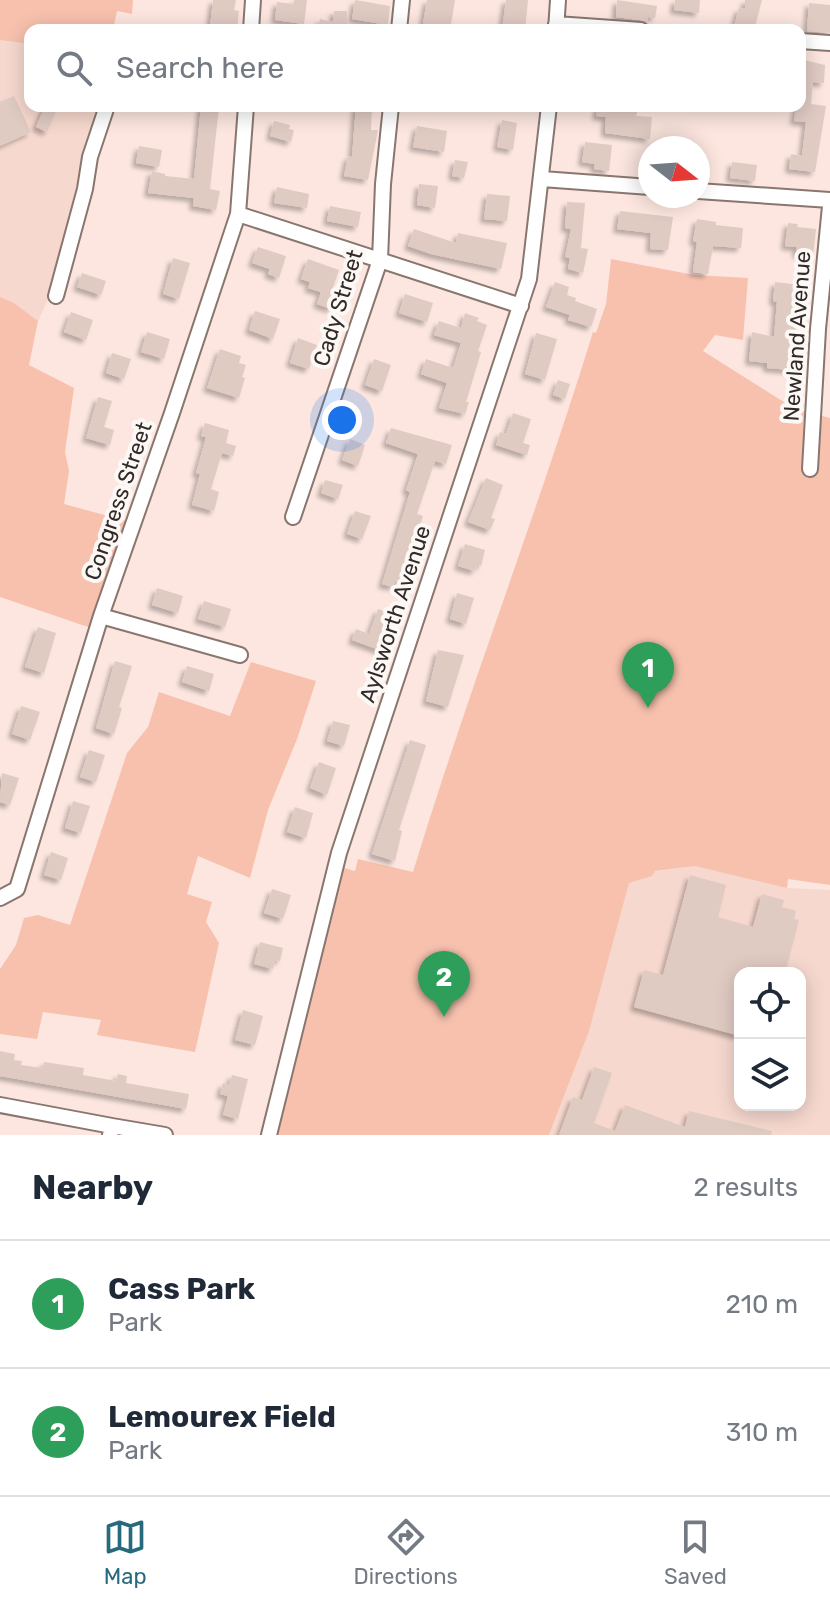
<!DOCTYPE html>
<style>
:root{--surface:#fff;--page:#f2f2f3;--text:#1f2937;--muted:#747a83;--line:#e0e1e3;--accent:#286a7d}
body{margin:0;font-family:Rubik,sans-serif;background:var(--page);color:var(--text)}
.controls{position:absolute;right:24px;bottom:24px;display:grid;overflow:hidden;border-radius:16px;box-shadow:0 4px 20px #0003}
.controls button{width:72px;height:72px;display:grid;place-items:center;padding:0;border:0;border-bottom:2px solid var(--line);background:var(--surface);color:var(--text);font:40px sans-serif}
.compass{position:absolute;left:638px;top:136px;width:72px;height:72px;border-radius:50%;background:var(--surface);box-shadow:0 4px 20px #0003;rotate:107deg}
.you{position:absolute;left:342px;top:420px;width:28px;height:28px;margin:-20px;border:6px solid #fff;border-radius:50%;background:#1a73e8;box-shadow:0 0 0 12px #1a73e833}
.badge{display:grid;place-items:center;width:52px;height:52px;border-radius:50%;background:var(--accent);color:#fff;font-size:26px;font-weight:700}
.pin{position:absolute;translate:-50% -66px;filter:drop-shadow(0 2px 4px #0008)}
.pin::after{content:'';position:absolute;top:42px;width:28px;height:24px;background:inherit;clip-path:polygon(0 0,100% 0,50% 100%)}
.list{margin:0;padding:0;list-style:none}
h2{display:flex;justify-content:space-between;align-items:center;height:104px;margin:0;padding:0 32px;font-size:34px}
h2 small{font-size:26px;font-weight:400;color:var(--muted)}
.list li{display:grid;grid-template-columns:52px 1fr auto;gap:24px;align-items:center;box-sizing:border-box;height:128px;padding:0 32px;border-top:2px solid var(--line)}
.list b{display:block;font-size:30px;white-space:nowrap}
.list p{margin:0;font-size:26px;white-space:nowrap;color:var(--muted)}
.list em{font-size:26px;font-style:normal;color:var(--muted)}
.icon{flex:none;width:44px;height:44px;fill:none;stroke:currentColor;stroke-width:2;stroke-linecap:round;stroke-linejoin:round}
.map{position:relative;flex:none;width:830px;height:1135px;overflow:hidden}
.search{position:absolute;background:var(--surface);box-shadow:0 4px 20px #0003;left:24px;right:24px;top:24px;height:88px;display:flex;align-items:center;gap:20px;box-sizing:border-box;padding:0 28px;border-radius:16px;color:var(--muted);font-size:30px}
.sheet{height:360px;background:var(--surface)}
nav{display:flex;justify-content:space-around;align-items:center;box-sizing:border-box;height:112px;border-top:2px solid var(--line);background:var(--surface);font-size:22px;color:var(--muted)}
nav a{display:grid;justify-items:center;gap:4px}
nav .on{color:var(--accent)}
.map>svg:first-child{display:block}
</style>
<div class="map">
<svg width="830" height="1135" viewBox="0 0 830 1135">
<defs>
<filter id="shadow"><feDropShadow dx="-4" dy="4" stdDeviation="2" flood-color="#0004"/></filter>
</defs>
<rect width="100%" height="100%" fill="#fce6df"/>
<path fill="#f6d8ce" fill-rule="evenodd" d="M0,40L30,44V106H97L75,201L47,302L38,321L14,303L0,297Z
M702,865L787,888L830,890V1135H549L589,1030L631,875ZM740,973H800V1105H740Z"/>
<path fill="#f7c1ae" d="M0,0H133L132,14L117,11L113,30H30V44L0,40Z
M611,259L694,275L748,278L743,340L715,335L703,351L795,409L830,418V885L788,879L787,888L695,866L655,871L652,876L629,883L589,1031L549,1135H267L337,866L355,871L358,859L413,872C468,691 537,514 593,332L596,333L606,304Z
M0,297L14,303L38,321L29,365L74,388L65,452L69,471L64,504L130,522L94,629L0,597Z
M251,662L316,681L297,739L268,810L250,878L198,856L187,894L212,902L206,922L219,943L195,1052L97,1035L101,1020L43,1012L37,1039L0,1034V969L16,945L24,918L38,915L70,925L127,753L148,727L159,692L230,716Z"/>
<path fill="#e0cbc3" filter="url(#shadow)" d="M213,0H236L234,10L239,11L237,30L210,27Z
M294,0H307L304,24L275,20L277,2L294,4Z
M355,0L390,6L388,25L352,19Z
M427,0H455L450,30H422Z
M506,0H528L525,30H502Z
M617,0L657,6L655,18L648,17L647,21L616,17Z
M675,0H700L699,13L674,10Z
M745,0H762L754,30L734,26L739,8L745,9Z
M809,3L830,5V33L807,31Z
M334,11H347L348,30H317L320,19L333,22Z
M804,60L825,65L824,83L813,82L811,104L826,106L815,172L789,169L791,154L802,156L806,122L794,121L796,106H800Z
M14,96L31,132L0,146V102Z
M45,106H58L47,132L36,127Z
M201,106L219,107L210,189L220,191L216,210L193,206L194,198L148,193L152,171L165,174V176L194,179Z
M356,106H372L371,130H378L368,180L344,176L348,156L352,157Z
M598,106H624L623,110L637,112L636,116L652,117L650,139L605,133L606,117L596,116Z
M502,120L517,123L513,150L497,147Z
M274,121L290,125L289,129L294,130L291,142L270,136Z
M417,126L447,131L444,152L413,147Z
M585,142L612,145L609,171L594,169L595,164L582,162Z
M139,146L162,150L159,167L136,163Z
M455,160L468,162L464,178L452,176Z
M732,162L757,165L755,181L730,178Z
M419,184L438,186L435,208L417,205Z
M277,187L309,194L307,208L274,203Z
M487,194L510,196L507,221L484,219Z
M567,202L585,203L581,248L588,249L583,273L568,269L570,258L565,257L571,229L565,228Z
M330,206L361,212L358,227L327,221Z
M620,211L673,217L668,250L650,249L651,233L617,229Z
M697,219L716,222V225L743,228L741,248L713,246L708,274L693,272L697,242L693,241Z
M788,223L798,224L797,227L816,229L813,256L796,254L797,247L785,246Z
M414,229L456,243L458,233L507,243L501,269L431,254L408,246Z
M258,247L286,256L279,278L268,274L270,269L252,263Z
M173,258L190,263L179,299L163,294Z
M308,259L339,270L331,293L336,295L331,309L317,304L321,292L308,288L310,282L301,279Z
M82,273L106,281L101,295L77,287Z
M555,282L569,287L567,295L576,298L575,301L597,309L591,327L568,320L570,315L546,307Z
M775,282L800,285L791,370L767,368V363L749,361L752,332L774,337L777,302L773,301Z
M405,294L433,303L427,322L399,313Z
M255,311L280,319L273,339L249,330Z
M71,312L93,320L86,340L64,332Z
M465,313L479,318L477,321L487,325L478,351L481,352L466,402H469L465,414L439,408L447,383L421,374L426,359L453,368L461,343L434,335L439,321L461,328Z
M147,332L170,339L164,359L141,352Z
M536,333L557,339L545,380L525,374Z
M298,338L317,345L309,369L290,363Z
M220,349L241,356L239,363L246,365L242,377L245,378L239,398L207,388Z
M112,353L131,359L124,379L106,373Z
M374,359L391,365L382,391L365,385Z
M558,380L570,384L565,399L553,395Z
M98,397L112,401L104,427L114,430L110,445L86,438Z
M513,413L531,419L523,443L530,445L527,455L496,445L500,432L506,434Z
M205,423L229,430L226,443L236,446L233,456L222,453L211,489L219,492L214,511L192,505L200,474L196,473L206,437L201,436Z
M391,428L452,445L446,464L435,461L417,514L423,516L400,583L395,581L393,587L382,584L410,492L406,490L418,454L386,443Z
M350,439L365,445L358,466L342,460Z
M486,478L503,485L491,518L495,519L490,530L468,522Z
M325,480L343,485L338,499L321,493Z
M355,511L371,516L362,539L347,534Z
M465,544L485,550L481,566L477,564L475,571L458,566Z
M157,588L183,596L178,613L152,605Z
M457,593L474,598L466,624L450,619Z
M204,601L231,609L225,627L198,619Z
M378,609L389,613L385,624L391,626L382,651L352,640L356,629L369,634Z
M38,627L56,633L44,673L25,667Z
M438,650L464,655L448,707L426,701Z
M115,661L132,666L119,707L122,708L114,734L96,728Z
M187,666L214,674L209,691L182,682Z
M21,706L40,712L30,740L12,734Z
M333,721L350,725L344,746L327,741Z
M410,740L426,745L399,830L402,831L395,861L372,854Z
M89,750L105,755L96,782L80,777Z
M319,762L336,768L327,795L310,788Z
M2,773L19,778L10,805L0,802Z
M73,801L90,806L81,833L65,828Z
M295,807L313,813L306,838L287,832Z
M51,852L68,858L61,880L44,875Z
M690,875L726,885L718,917L753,927L762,894L784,900L782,907L796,911L794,919L799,920L785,973H740V1036L634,1007L644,970L663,975Z
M272,889L291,895L283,919L264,913Z
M260,942L283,948L280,961L275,960L273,969L254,964Z
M243,1010L263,1016L255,1045L235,1040Z
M0,1051L15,1054L14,1060L22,1061L21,1065L43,1068L44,1062L84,1068L83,1075L116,1081L118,1074L127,1076L126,1083L189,1094L186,1109L0,1076Z
M594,1067L612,1073L594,1123L615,1131L625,1105L685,1127L689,1111L772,1131L771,1135H559L573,1097L582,1100Z
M232,1075L248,1079L238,1119L223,1115L228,1096L220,1094L223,1083L229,1085Z"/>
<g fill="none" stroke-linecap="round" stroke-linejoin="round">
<defs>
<path id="minor" d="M556,24L641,30
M251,30L253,0
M399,30L402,0
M556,30L558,0
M800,41L830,43
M542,179L650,187
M698,191L830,200
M238,214L521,306
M56,296L85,189L90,157L107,106
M810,469L818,329L830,206
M293,517L380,260L383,184L391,106
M101,616L240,655
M0,898L17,889L101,616L172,413L238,214L246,106
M0,1105L112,1126L110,1135
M112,1126L165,1135
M269,1135L339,853L529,279L549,106"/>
</defs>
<use href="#minor" stroke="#89766f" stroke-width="18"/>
<use href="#minor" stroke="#fff" stroke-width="14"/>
</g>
<g text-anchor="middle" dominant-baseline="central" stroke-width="8" stroke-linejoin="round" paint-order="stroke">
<g font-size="22" fill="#322a27" stroke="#fcf8f6">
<text transform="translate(338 308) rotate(-73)">Cady Street</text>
<text transform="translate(797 336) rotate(-86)">Newland Avenue</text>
<text transform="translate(118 501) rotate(-71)">Congress Street</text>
<text transform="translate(395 614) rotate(-72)">Aylsworth Avenue</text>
</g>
</g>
</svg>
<div class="controls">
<button><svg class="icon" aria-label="locate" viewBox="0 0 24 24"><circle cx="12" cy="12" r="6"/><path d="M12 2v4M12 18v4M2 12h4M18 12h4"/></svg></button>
<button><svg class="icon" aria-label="layers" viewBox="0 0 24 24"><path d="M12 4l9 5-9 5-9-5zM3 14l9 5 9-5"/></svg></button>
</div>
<svg class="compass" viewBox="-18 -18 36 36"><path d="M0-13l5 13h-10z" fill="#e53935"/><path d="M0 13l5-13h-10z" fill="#747a83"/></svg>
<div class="you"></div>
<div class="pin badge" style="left:648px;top:708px;background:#2e9e5b">1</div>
<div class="pin badge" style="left:444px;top:1017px;background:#2e9e5b">2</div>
<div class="search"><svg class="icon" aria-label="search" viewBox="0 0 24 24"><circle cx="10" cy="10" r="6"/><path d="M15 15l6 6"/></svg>Search here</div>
</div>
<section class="sheet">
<h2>Nearby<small>2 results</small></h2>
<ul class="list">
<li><span class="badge" style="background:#2e9e5b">1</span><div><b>Cass Park</b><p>Park</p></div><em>210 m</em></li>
<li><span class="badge" style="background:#2e9e5b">2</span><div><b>Lemourex Field</b><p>Park</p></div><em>310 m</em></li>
</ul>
</section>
<nav>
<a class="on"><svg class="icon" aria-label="map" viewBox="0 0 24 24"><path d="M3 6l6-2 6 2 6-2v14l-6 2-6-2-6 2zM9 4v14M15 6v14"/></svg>Map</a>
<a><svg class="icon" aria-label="directions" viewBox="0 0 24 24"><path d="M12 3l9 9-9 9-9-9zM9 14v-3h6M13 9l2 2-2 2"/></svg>Directions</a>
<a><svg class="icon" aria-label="saved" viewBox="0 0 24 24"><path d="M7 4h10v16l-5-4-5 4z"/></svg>Saved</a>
</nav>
